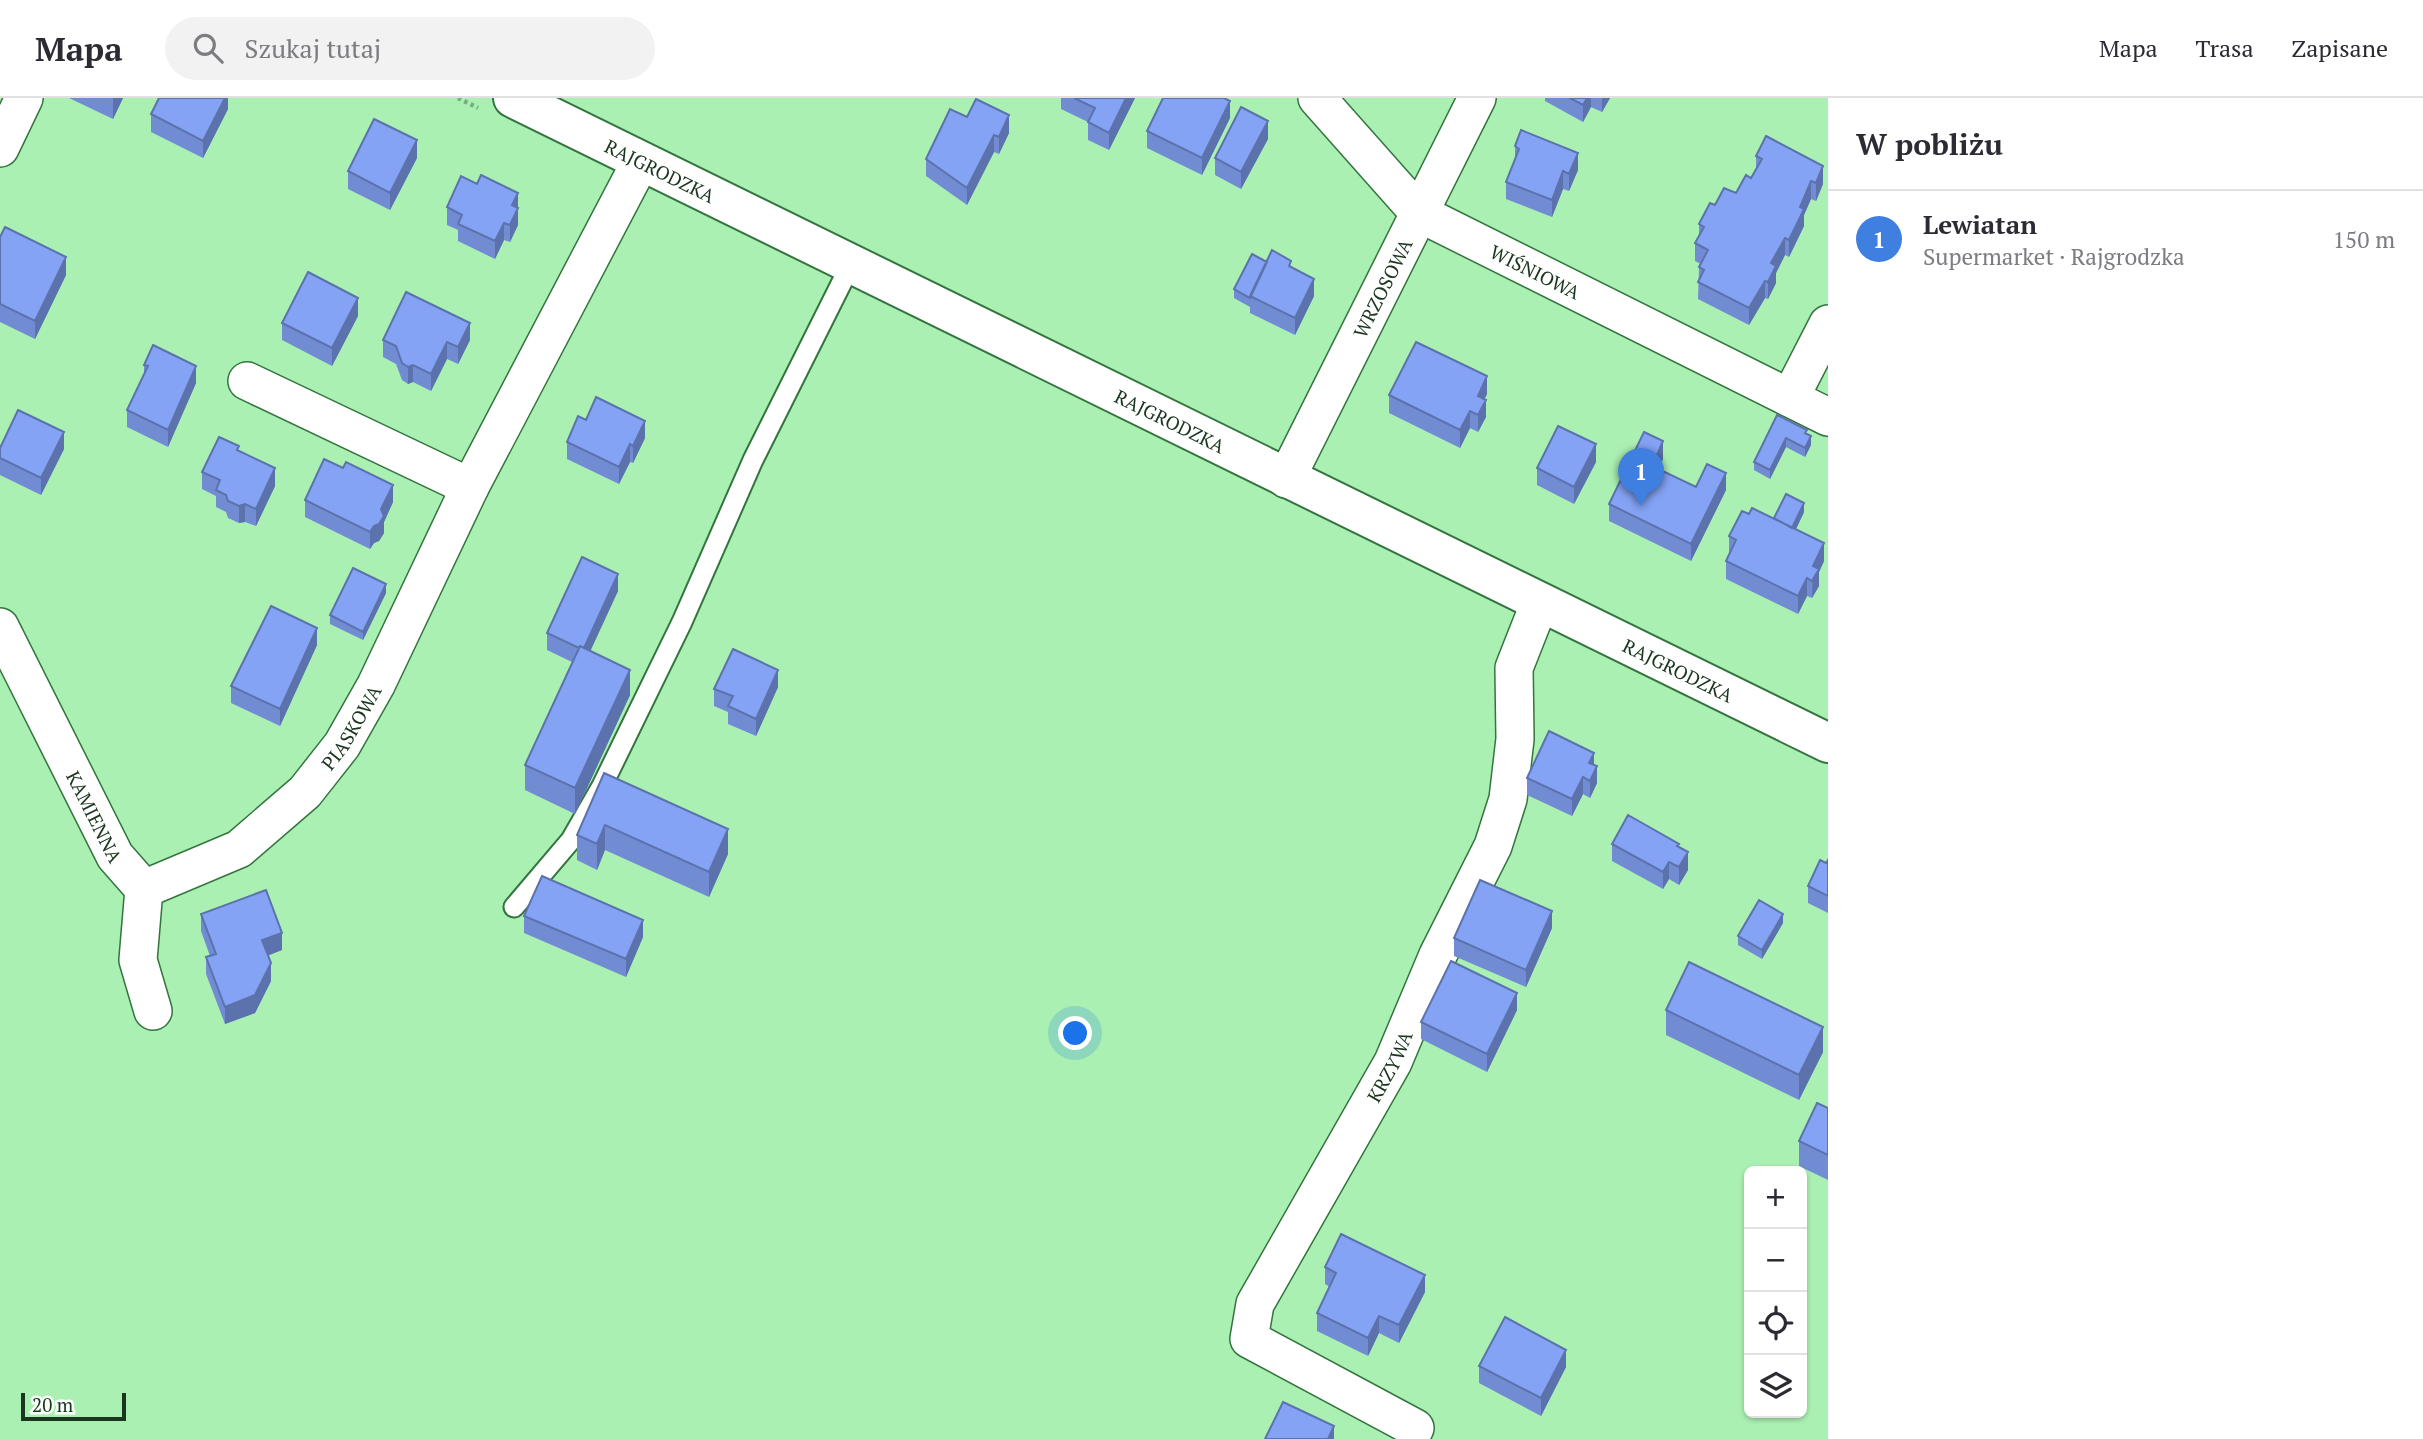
<!DOCTYPE html>
<html lang="pl">
<meta charset="utf-8">
<style>
:root{--surface:#fff;--page:#f2f2f3;--text:#2b2b33;--muted:#7c7c81;--line:#e1e1e2;--accent:#db2777}
body{margin:0;font-family:"PT Serif",serif;background:var(--page);color:var(--text)}
.controls{position:absolute;right:21px;bottom:21px;display:grid;overflow:hidden;border-radius:10px;box-shadow:0 2px 5px #0004}
.controls button{width:63px;height:63px;display:grid;place-items:center;padding:0;border:0;border-bottom:2px solid var(--line);background:var(--surface);color:var(--text);font:35px sans-serif}
.scale{position:absolute;left:21px;bottom:18px;width:105px;box-sizing:border-box;padding-left:7px;border:4px solid #1a361e;border-top:0;font-size:19px;line-height:24px;white-space:nowrap;color:#1a361e;-webkit-text-stroke:5px #f8fff9;paint-order:stroke}
.you{position:absolute;left:1076px;top:936px;width:24px;height:24px;margin:-18px;border:5px solid #fff;border-radius:50%;background:#1a73e8;box-shadow:0 0 0 10px #1a73e833}
.badge{display:grid;place-items:center;width:46px;height:46px;border-radius:50%;background:var(--accent);color:#fff;font-size:23px;font-weight:700}
.pin{position:absolute;translate:-50% -58px;filter:drop-shadow(0 2px 4px #0008)}
.pin::after{content:'';position:absolute;top:37px;width:24px;height:21px;background:inherit;clip-path:polygon(0 0,100% 0,50% 100%)}
.list{margin:0;padding:0;list-style:none}
h2{display:flex;justify-content:space-between;align-items:center;height:91px;margin:0;padding:0 28px;font-size:30px}
h2 small{font-size:23px;font-weight:400;color:var(--muted)}
.list li{display:grid;grid-template-columns:46px 1fr auto;gap:21px;align-items:center;box-sizing:border-box;height:98px;padding:0 28px;border-top:2px solid var(--line)}
.list b{display:block;font-size:26px;white-space:nowrap}
.list p{margin:0;font-size:23px;white-space:nowrap;color:var(--muted)}
.list em{font-size:23px;font-style:normal;color:var(--muted)}
.icon{flex:none;width:38px;height:38px;fill:none;stroke:currentColor;stroke-width:2;stroke-linecap:round;stroke-linejoin:round}
.map{position:relative;flex:none;width:1828px;height:1341px;overflow:hidden}
header{display:flex;align-items:center;gap:42px;box-sizing:border-box;height:98px;padding:0 35px;background:var(--surface);border-bottom:2px solid var(--line)}
header strong{font-size:33px}
nav{display:flex;gap:38px;margin-inline-start:auto;font-size:24px}
.search{width:490px;height:63px;background:var(--page);display:flex;align-items:center;gap:18px;box-sizing:border-box;padding:0 24px;border-radius:38px;color:var(--muted);font-size:26px}
main{display:flex}
aside{flex:1;background:var(--surface)}
.map>svg:first-child{display:block}
</style>
<header>
<strong>Mapa</strong>
<div class="search"><svg class="icon" aria-label="search" viewBox="0 0 24 24"><circle cx="10" cy="10" r="6"/><path d="M15 15l6 6"/></svg>Szukaj tutaj</div>
<nav><a>Mapa</a><a>Trasa</a><a>Zapisane</a></nav>
</header>
<main>
<div class="map">
<svg width="1828" height="1341" viewBox="0 0 1828 1341">
<rect width="100%" height="100%" fill="#abf0b3"/>
<g fill="none" stroke-linecap="round" stroke-linejoin="round">
<defs>
<path id="lane" d="M514,809L571,742L602,688L682,524L753,362L851,166"/>
<g id="street">
<path id="s1" d="M1317,0L1419,115L1828,319"/>
<path d="M0,50L24,0"/>
<path d="M247,283L470,389"/>
<path d="M1790,300L1828,226"/>
<path id="s2" d="M1286,381L1477,0"/>
<path id="s3" d="M0,529L115,758L144,791L138,862L153,913"/>
<path id="s4" d="M144,791L239,751L305,694L342,647L376,587L470,389L641,63"/>
<path id="s5" d="M1415,1330L1249,1241L1255,1206L1393,964L1438,857L1493,748L1508,701L1515,641L1514,570L1540,504"/>
</g>
<g id="secondary">
<path id="s6" d="M513,0L1828,645"/>
</g>
</defs>
<use href="#lane" stroke="#33743f" stroke-width="23"/>
<use href="#street" stroke="#33743f" stroke-width="40"/>
<use href="#secondary" stroke="#33743f" stroke-width="42"/>
<path stroke="#77ae7e" stroke-width="4.5" stroke-dasharray="3.5 3.5" stroke-linecap="butt" d="M458,0L478,10"/>
<use href="#lane" stroke="#fff" stroke-width="19"/>
<use href="#street" stroke="#fff" stroke-width="37"/>
<use href="#secondary" stroke="#fff" stroke-width="38"/>
</g>
<path fill="#728cd3" d="M69,0H123L113,21Z
M228,0V11L203,60L151,34V16Z
M1061,0H1135L1109,52L1088,42V24L1061,11Z
M1545,0H1610L1602,14L1591,9L1583,24L1545,3Z
M967,19L1009,35L999,56L994,54L967,107L926,78V61Z
M1230,20L1202,77L1147,50V33Z
M1268,41L1241,91L1215,77V60Z
M1515,48L1578,72L1569,93L1563,91L1552,119L1506,101V84L1515,61Z
M1756,58L1823,86L1816,103L1811,101L1804,117V128L1789,159L1785,157L1776,175V185L1768,201L1765,200L1749,227L1698,201L1699,169L1701,166L1695,163V145L1699,139V126L1715,107L1736,95L1751,80L1756,72Z
M417,60L390,112L348,91V73Z
M477,86L518,95V127L510,144L504,142L495,161L458,143V132L447,127V109Z
M0,139L66,177L35,241L0,224Z
M1267,164L1291,169L1314,198L1295,237L1250,215V209L1234,200V191Z
M358,218L332,268L282,242V225Z
M383,242H470L458,266L447,261L431,293L413,284L408,286L402,282L396,266L383,259Z
M144,267L196,285L168,349L127,329V312L144,276Z
M1487,296L1484,301L1486,319L1478,334L1470,330L1460,350L1389,315V297Z
M1777,317L1807,336L1811,347L1805,359L1786,349L1770,381L1754,372V364Z
M586,322L645,340L633,365L630,364L619,386L567,361V344Z
M0,350L64,351L41,397L0,377Z
M239,353L275,388L256,428L245,424L239,425L228,420L226,414L216,409V398L202,391V374Z
M1663,361L1658,371L1696,389L1726,392L1691,463L1609,423V406Z
M1596,364L1574,406L1537,387V370Z
M305,402L393,404L384,424V435L379,443L374,445L370,451L305,419Z
M1804,414L1796,431L1824,463L1819,474V488L1812,500L1807,498L1798,516L1726,481V463L1729,456V438L1749,416L1774,420Z
M618,493L590,553L630,597L575,716L525,692V667L572,564L547,552V535Z
M386,495L363,542L330,526V517Z
M317,547L280,628L231,605V588Z
M778,589L756,638L728,626V614L714,608V591Z
M1594,667L1597,685L1590,700L1583,696L1572,718L1527,697V680Z
M604,675L728,756L709,799L605,752L597,772L577,762V737Z
M1612,746L1679,749L1688,772L1679,787L1669,781L1663,791L1612,763Z
M1828,762V815L1808,805V788Z
M201,816L282,852L268,857L271,883L255,915L225,926L206,876V859L210,858L201,833Z
M524,818L643,839L626,879L524,835Z
M1783,825L1762,861L1738,847V838Z
M1552,830L1526,889L1454,858V840Z
M1517,912L1487,974L1421,941V924Z
M1666,912L1823,954L1799,1002L1666,937Z
M1828,1010V1082L1799,1068V1043Z
M1325,1169L1425,1194L1399,1245L1379,1235L1368,1258L1317,1233V1215L1330,1189L1325,1186Z
M1479,1268L1566,1269L1541,1318L1479,1285Z"/>
<path fill="#5c72ac" d="M113,0H123L113,21Z
M225,0H228V11L203,60V43Z
M1126,0H1135L1109,52V35Z
M1587,0H1591V9L1583,24V7Z
M1602,0H1610L1602,14Z
M1230,3V20L1202,77V60Z
M1009,17V35L999,56V39Z
M1268,23V41L1241,91V74Z
M994,37V54L967,107V90Z
M417,42V60L390,112V95Z
M1578,55V72L1569,93V76Z
M1823,68V86L1816,103V85Z
M1563,73V91L1552,119V102Z
M1811,83V101L1804,117V128L1789,159V142L1800,109Z
M518,95V127L510,144V127L512,107Z
M504,125V142L495,161V143Z
M1785,140V157L1776,175V185L1768,201V184L1771,165Z
M66,159V177L35,241V223Z
M1314,181V198L1295,237V220Z
M1765,183V200L1749,227V210Z
M358,200V218L332,268V250Z
M470,225V242L458,266V249Z
M447,244V261L431,293V276Z
M413,267V284L408,286V269Z
M196,268V285L168,349V332Z
M1487,278V296L1478,315V298Z
M1486,302V319L1478,334V317Z
M1470,313V330L1460,350V332Z
M645,323V340L633,365V348Z
M64,334V351L41,397V380Z
M1811,338V347L1805,359V350Z
M1786,340V349L1770,381V372Z
M1663,343V361L1652,385V368Z
M630,346V364L619,386V369Z
M1596,346V364L1574,406V389Z
M275,370V388L256,428V411Z
M1726,375V392L1691,463V446Z
M393,387V404L384,424V435L379,443L374,445L370,451V434Z
M1804,405V414L1789,446V437Z
M245,406V424L239,425V408Z
M1824,445V463L1819,474V488L1812,500L1813,468Z
M618,476V493L583,569V552Z
M1807,480V498L1798,516V498Z
M386,486V495L363,542V534Z
M317,530V547L280,628V611Z
M630,572V597L575,716V690Z
M778,572V589L756,638V621Z
M1594,655V672L1589,665Z
M1597,668V685L1590,700V683Z
M1583,679V696L1572,718V701Z
M605,727V752L597,772V746Z
M728,731V756L709,799V774Z
M1688,754V772L1679,787V769Z
M1669,764V781L1663,791V774Z
M1552,813V830L1526,889V872Z
M1783,816V825L1762,861V852Z
M643,822V839L626,879V861Z
M282,835V852L262,860V842Z
M271,865V883L255,915L225,926V909Z
M1517,895V912L1487,974V956Z
M1823,929V954L1799,1002V977Z
M1425,1177V1194L1399,1245V1227Z
M1379,1218V1235L1368,1258V1240Z
M1566,1252V1269L1541,1318V1300Z
M1334,1328V1341H1328Z"/>
<path fill="#84a3f5" stroke="#5c72ac" stroke-width="2" d="M159,0H225L203,43L151,16Z
M1074,0H1126L1109,35L1088,24L1095,10Z
M1163,0H1224L1230,3L1202,60L1147,33Z
M1570,0H1587L1583,7Z
M976,1L1009,17L999,39L994,37L967,90L926,61L950,11L967,19Z
M1241,9L1268,23L1241,74L1215,60Z
M374,21L417,42L390,95L348,73Z
M1521,32L1578,55L1569,76L1563,73L1552,102L1506,84L1519,51L1515,48Z
M1766,38L1823,68L1816,85L1811,83L1800,109L1804,111L1789,142L1785,140L1771,165L1776,168L1768,184L1765,183L1749,210L1698,184L1704,172L1699,169L1708,152L1695,145L1704,129L1699,126L1710,105L1715,107L1724,90L1736,95L1746,77L1751,80L1762,61L1756,58Z
M481,77L518,95L512,107L518,110L510,127L504,125L495,143L458,126L462,117L447,109L461,78L477,86Z
M5,129L66,159L35,223L0,206V139Z
M1272,152L1291,163L1289,168L1314,181L1295,220L1250,198Z
M1252,156L1267,164L1250,200L1234,191Z
M308,174L358,200L332,250L282,225Z
M406,194L470,225L458,249L447,244L431,276L413,267L408,269L402,265L396,248L383,242Z
M1416,244L1487,278L1478,298L1486,302L1478,317L1470,313L1460,332L1389,297Z
M153,247L196,268L168,332L127,312L148,268L144,267Z
M596,299L645,323L633,348L630,346L619,369L567,344L578,318L586,322Z
M18,312L64,334L41,380L0,360V350Z
M1777,317L1807,332L1805,335L1811,338L1805,350L1786,340L1770,372L1754,364Z
M1558,328L1596,346L1574,389L1537,370Z
M1644,334L1663,343L1652,368L1696,389L1707,366L1726,375L1691,446L1609,406Z
M219,339L239,348L237,352L275,370L256,411L245,406L239,408L228,403L226,397L216,392L220,382L202,374Z
M324,361L343,370L346,364L393,387L381,411L384,418L379,426L374,428L370,434L305,402Z
M1786,396L1804,405L1792,430L1774,420Z
M1752,410L1824,445L1813,468L1819,471L1812,483L1807,480L1798,498L1726,463L1736,442L1729,438L1742,413L1749,416Z
M582,459L618,476L584,550L580,548L579,550L547,535Z
M353,470L386,486L363,534L330,517Z
M271,508L317,530L280,611L231,588Z
M580,548L630,572L575,690L525,667Z
M733,551L778,572L756,621L728,608L733,598L714,591Z
M1549,633L1594,655L1589,665L1597,668L1590,683L1583,679L1572,701L1527,680Z
M604,675L728,731L709,774L605,727L597,746L577,737Z
M1628,717L1679,746L1677,748L1688,754L1679,769L1669,764L1663,774L1612,746Z
M1820,762L1826,765L1828,762V798L1808,788Z
M542,778L643,822L626,861L524,818Z
M1480,782L1552,813L1526,872L1454,840Z
M266,792L282,835L262,842L271,865L255,897L225,909L206,859L216,856L201,816Z
M1759,802L1783,816L1762,852L1738,838Z
M1451,863L1517,895L1487,956L1421,924Z
M1689,864L1823,929L1799,977L1666,912Z
M1817,1005L1828,1010V1057L1799,1043Z
M1341,1136L1425,1177L1399,1227L1379,1218L1368,1240L1317,1215L1336,1175L1325,1169Z
M1505,1219L1566,1252L1541,1300L1479,1268Z
M1283,1304L1334,1328L1328,1341H1265Z"/>
<g text-anchor="middle" dominant-baseline="central" stroke-width="7" stroke-linejoin="round" paint-order="stroke">
<g font-size="19" fill="#1a361e" stroke="#f8fff9">
<text stroke="none"><textPath href="#s6" startOffset="164">RAJGRODZKA</textPath></text>
<text stroke="none"><textPath href="#s1" startOffset="284">WIŚNIOWA</textPath></text>
<text stroke="none"><textPath href="#s2" startOffset="214">WRZOSOWA</textPath></text>
<text stroke="none"><textPath href="#s6" startOffset="732">RAJGRODZKA</textPath></text>
<text stroke="none"><textPath href="#s6" startOffset="1298">RAJGRODZKA</textPath></text>
<text stroke="none"><textPath href="#s4" startOffset="270">PIASKOWA</textPath></text>
<text stroke="none"><textPath href="#s3" startOffset="212">KAMIENNA</textPath></text>
<text stroke="none"><textPath href="#s5" startOffset="497">KRZYWA</textPath></text>
</g>
</g>
</svg>
<div class="controls">
<button>+</button>
<button>−</button>
<button><svg class="icon" aria-label="locate" viewBox="0 0 24 24"><circle cx="12" cy="12" r="6"/><path d="M12 2v4M12 18v4M2 12h4M18 12h4"/></svg></button>
<button><svg class="icon" aria-label="layers" viewBox="0 0 24 24"><path d="M12 4l9 5-9 5-9-5zM3 14l9 5 9-5"/></svg></button>
</div>
<div class="scale">20 m</div>
<div class="you"></div>
<div class="pin badge" style="left:1641px;top:408px;background:#3f7fe0">1</div>
</div>
<aside>
<h2>W pobliżu<small></small></h2>
<ul class="list">
<li><span class="badge" style="background:#3f7fe0">1</span><div><b>Lewiatan</b><p>Supermarket · Rajgrodzka</p></div><em>150 m</em></li>
</ul>
</aside>
</main>
